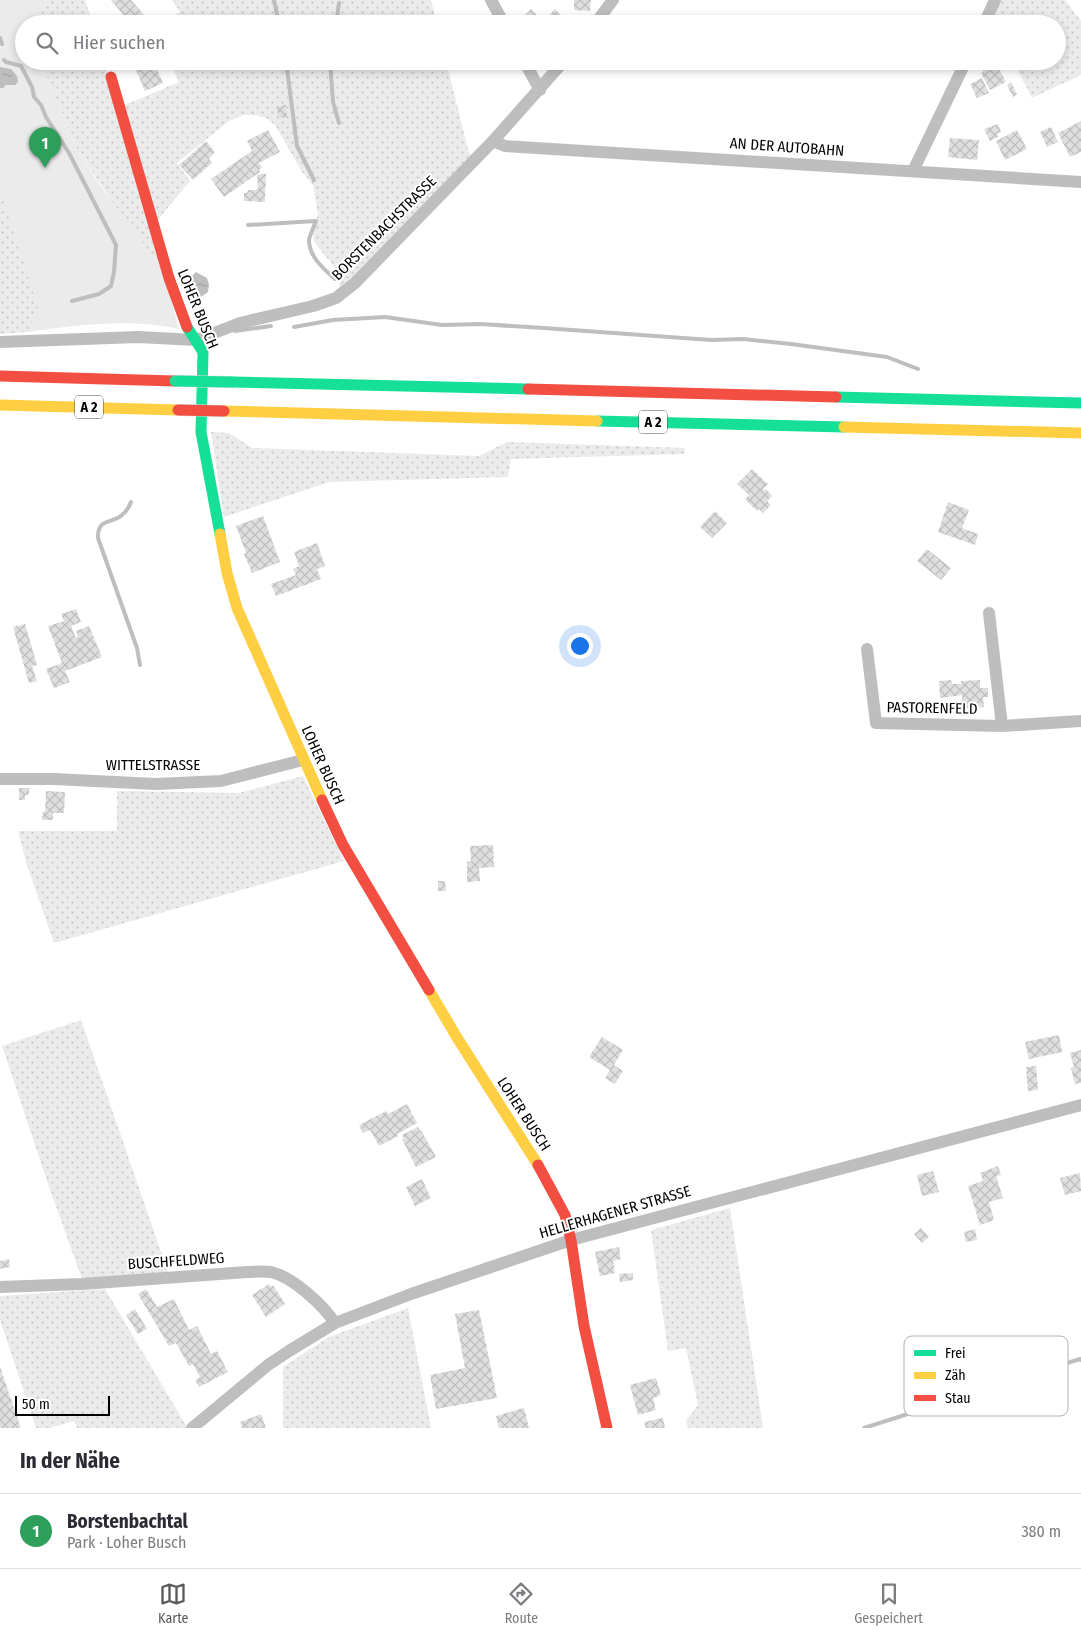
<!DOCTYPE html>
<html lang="de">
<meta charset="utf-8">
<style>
:root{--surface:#fff;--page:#f2f2f3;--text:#2b2b33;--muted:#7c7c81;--line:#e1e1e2;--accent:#595959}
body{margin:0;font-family:"Fira Sans Condensed",sans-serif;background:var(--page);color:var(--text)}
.scale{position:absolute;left:15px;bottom:12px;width:95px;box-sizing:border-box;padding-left:5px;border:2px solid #000;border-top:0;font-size:14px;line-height:18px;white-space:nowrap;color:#000;-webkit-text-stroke:4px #fff;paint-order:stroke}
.you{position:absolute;left:579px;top:645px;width:18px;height:18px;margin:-12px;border:4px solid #fff;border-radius:50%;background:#1a73e8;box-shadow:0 0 0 8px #1a73e833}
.badge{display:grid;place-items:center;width:32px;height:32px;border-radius:50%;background:var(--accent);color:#fff;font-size:16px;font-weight:700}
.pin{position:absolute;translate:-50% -41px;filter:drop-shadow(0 1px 2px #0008)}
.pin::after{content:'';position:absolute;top:26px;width:18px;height:15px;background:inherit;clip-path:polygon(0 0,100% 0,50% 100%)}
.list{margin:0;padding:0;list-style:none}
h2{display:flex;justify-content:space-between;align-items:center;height:65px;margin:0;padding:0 20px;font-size:21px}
h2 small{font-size:16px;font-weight:400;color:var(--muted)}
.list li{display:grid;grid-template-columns:32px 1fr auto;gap:15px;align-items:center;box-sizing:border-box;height:75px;padding:0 20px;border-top:1px solid var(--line)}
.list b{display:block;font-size:19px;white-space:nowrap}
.list p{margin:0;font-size:16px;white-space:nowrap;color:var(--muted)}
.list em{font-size:16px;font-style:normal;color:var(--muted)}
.icon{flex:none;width:28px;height:28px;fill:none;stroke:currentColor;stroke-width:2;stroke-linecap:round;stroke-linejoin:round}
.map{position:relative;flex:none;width:1081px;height:1428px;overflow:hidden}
.search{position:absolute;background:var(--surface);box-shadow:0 2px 8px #0003;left:15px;right:15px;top:15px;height:55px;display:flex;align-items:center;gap:12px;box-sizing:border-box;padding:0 18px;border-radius:28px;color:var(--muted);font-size:19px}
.sheet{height:140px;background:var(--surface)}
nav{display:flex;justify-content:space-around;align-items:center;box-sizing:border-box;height:70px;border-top:1px solid var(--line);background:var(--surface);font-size:14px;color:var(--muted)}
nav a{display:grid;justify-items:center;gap:2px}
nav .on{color:var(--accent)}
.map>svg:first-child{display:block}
</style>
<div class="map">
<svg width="1081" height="1428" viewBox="0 0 1081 1428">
<defs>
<pattern id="grass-dots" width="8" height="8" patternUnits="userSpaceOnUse" patternTransform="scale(1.25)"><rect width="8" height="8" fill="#ebebeb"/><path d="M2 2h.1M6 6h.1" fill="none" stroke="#c8c8c8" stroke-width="1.8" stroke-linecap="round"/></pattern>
<pattern id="water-ripples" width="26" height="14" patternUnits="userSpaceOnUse" patternTransform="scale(1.25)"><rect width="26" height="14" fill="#bebebe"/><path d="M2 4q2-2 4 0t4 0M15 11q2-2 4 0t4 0" fill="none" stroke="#a2a2a2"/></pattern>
<pattern id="building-cross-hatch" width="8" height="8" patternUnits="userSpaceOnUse" patternTransform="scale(1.25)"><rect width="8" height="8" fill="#dfdfdf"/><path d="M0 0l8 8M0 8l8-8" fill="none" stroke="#bebebe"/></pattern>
</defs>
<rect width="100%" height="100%" fill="#fff"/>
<path fill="url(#grass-dots)" d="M46,0H85L93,24H40L39,15Z
M172,0H431L437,24H158L180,12Z
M993,0H1065L1081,21V75L1032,98L1013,61H1057V24H995L988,10Z
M42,61H104L118,108L179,82L170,61H446L469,153L480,160L340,293C339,262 328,263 314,241L313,235L318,214L313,185L302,172L275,125L266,118L255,115H243L229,121L177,163L190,181L151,228L167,285L77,149L42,65Z
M0,120L99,256L28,332L0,334Z
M211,432L229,433L252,448L479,456L507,442L685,448L684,454L511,459L508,477L329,482L224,517Z
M303,776L344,861L54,943L26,862L18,831H117V791L239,793Z
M81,1020L168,1272L82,1279L47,1181L2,1046Z
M730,1208L763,1428H688L686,1421L698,1405L686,1348L668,1351L651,1230Z
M105,1289L187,1427L186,1428H77L74,1421L50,1428H36L0,1320V1296Z
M408,1308L431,1428H283V1367L329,1337Z"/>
<path fill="#ebebeb" d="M0,0H46L39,15L40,24H24V61H42V65L77,149L101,187L152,255L167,285L179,329C129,318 78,325 28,332L38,307L0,190Z"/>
<path fill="url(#water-ripples)" d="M0,67L11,69L17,76L18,82L15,85H6L3,88H0Z
M196,272L207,278L209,285L208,292L201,297L195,294L190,284L192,276Z"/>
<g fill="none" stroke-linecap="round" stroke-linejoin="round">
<path stroke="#bebebe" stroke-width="4" d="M274,0L279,24
M336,24L339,3
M0,38L2,44
M4,60L6,62L21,66L32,87L34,97L41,105L46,117L69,153L116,245L114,272L111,286L99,294L72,301
M286,61L297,146L314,180
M330,61L333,102L339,123
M248,225L316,221C314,227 310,234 309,240C309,257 324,269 335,279
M294,327L333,320L385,317L442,325L480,324L544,328L711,340L743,339L791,344L887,357L918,369
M235,331L271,326
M131,502C129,507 126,512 122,515C112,524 97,518 98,538L137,648L140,665
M864,1428L1080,1359L1081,1360"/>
</g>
<path fill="url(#building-cross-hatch)" d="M111,0H131L144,15L134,24H131Z
M574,0H591L590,11L574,10Z
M531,9L543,21L555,9L570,24H516Z
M995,61L1006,82L990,90L981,73L983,72L981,68Z
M154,62L163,83L145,91L136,70Z
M982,78L989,93L977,98L970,84Z
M1011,82L1017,94L1013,97L1007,85Z
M286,105L287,117L278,118L277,106Z
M1081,121V152L1070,157L1058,133Z
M998,124L1001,132L997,134L998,137L990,141L984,129Z
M1051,127L1058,142L1047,147L1040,132Z
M268,130L280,152L259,163L262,167L259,170L260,172L224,197L211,179L252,151L247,141Z
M1017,130L1027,149L1005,160L996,141Z
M950,138L979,140L977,160L948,157Z
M206,141L215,152L209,159L212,163L193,180L179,165Z
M260,174H266L265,202L244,201V193H247L248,190H256V189H258L257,175Z
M752,469L768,484L763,489L764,491L766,489L772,496L767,501L771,505L763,513L759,509L757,511L745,499L749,495L737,484Z
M948,502L969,510L962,528L978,534L975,545L938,532Z
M715,511L727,523L712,538L700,527Z
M263,516L280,562L252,573L244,554L246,553L236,526Z
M317,543L325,566L317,569L321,579L276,596L271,584L296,575L293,569L299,566L294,552Z
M927,549L951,568L941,580L917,561Z
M76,609L81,622L71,626L76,638L78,637L76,631L89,626L102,657L65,671L70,682L54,688L46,669L62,663L48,626L64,621L61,614Z
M25,624L37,665L32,666L37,681L29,683L13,627Z
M951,680L952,684H961V681L980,680V688H988V697H983L984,707L962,708V695L940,698L939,681Z
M19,788H29V795H25V800H19Z
M46,791L65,792L64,813H53V820H42L43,812H45Z
M493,845L494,867L479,868L480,881L467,882V862L471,861L470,846Z
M438,881H445L446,891H438Z
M1059,1035L1062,1052L1029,1059L1025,1042Z
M602,1037L623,1050L614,1065L623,1071L615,1084L605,1078L610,1070L589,1057Z
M1081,1050V1083L1075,1084L1071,1068L1074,1067L1070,1053Z
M1036,1066L1038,1090L1028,1091L1026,1067Z
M407,1104L417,1123L397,1134L398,1136L379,1146L370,1130L363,1133L359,1125L386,1111L388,1114Z
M418,1127L420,1131L421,1130L436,1157L416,1167L402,1139L404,1138L402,1135Z
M998,1166L1001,1175L996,1176L1003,1198L989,1202L994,1220L980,1225L968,1186L983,1181L980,1173Z
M933,1171L939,1192L922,1196L917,1175Z
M1080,1173L1081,1191L1065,1195L1060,1178Z
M422,1179L431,1198L415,1206L406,1187Z
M921,1228L929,1237L922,1243L914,1234Z
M975,1229L977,1240L966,1242L964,1232Z
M619,1247L621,1259L613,1261L615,1273L600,1276L595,1252Z
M9,1259L10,1267L0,1269V1261Z
M633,1273V1280L620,1282L619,1274Z
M269,1284L271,1287L273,1285L285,1304L266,1317L252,1295Z
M146,1289L157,1307L174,1299L189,1330L197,1326L211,1354L217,1351L228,1372L199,1387L195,1380L200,1377L193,1364L189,1366L176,1343L169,1346L138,1294Z
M135,1309L147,1329L138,1334L126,1315Z
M479,1310L497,1398L436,1409L430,1375L465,1368L455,1314Z
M0,1367L21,1428H0Z
M656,1378L661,1395L653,1398L656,1410L638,1415L630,1385Z
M524,1408L529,1428H499L496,1416Z
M261,1414L266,1428H242L240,1422Z
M663,1418L665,1428H646L644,1422Z"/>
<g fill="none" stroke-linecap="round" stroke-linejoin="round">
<path stroke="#bebebe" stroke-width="12" d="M491,0L504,24
M595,24L613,0
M984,24L995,0
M524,61L540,90
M493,141L505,146L1081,182
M913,171L966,61
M0,342L138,337L196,340L240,323L313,306L336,298L355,283L493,141L564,61
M989,613L1002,726
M867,649L876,723L1002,726L1081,721
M0,779H54L156,784L221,781L303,760
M0,1287L82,1284L247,1272C255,1272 264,1271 271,1272C293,1277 323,1305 335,1323
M192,1428L268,1365L289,1351L335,1323L411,1294L571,1240L1081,1105"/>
<path stroke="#16e098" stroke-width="11" d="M187,327L203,352L201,432L220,534
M232,382L528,389
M836,397L1081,403
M597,421L844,427"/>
<path stroke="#ffcf43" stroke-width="11" d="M0,405L178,410
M224,411L597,421
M844,427L1081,433
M220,534L227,573L237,608L322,800
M429,990L456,1036L538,1165"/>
<path stroke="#f24e42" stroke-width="11" d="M111,77L169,278L187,327
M0,376L175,381
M528,389L836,397
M322,800L343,845L429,990
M538,1165L565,1215L571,1240L584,1326L607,1428"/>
<defs>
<path id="fast-bridge" d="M175,381L232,382"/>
<path id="jam-bridge" d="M178,410L224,411"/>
</defs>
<use href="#fast-bridge" stroke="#dbdbdb" stroke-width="12" stroke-linecap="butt"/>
<use href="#jam-bridge" stroke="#dbdbdb" stroke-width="12" stroke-linecap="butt"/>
<use href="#fast-bridge" stroke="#16e098" stroke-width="11"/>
<use href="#jam-bridge" stroke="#f24e42" stroke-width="11"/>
</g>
<g text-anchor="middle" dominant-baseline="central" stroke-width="4" stroke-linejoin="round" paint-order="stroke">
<g fill="#fff" stroke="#4c4c4c" stroke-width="1">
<rect x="75" y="395.5" width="28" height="23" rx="4"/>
<rect x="639" y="410.5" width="28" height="23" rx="4"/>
</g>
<g font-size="14" font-weight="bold" fill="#000">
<text x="89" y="407">A 2</text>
<text x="653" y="422">A 2</text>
</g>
<g font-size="15" fill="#000" stroke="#fff">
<text transform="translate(787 147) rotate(4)">AN DER AUTOBAHN</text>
<text transform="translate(384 228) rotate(-45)">BORSTENBACHSTRASSE</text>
<text transform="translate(198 309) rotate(68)">LOHER BUSCH</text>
<text transform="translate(932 708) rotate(1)">PASTORENFELD</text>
<text x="153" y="765">WITTELSTRASSE</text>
<text transform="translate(323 765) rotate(66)">LOHER BUSCH</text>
<text transform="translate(524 1114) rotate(57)">LOHER BUSCH</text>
<text transform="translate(615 1212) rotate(-16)">HELLERHAGENER STRASSE</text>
<text transform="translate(176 1261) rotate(-4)">BUSCHFELDWEG</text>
</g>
</g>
<rect x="904" y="1336" width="164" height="80" rx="8" fill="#fff" stroke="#b2b2b2" stroke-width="1"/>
<rect x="914" y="1350" width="22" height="6" fill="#16e098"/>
<rect x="914" y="1372" width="22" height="7" fill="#ffcf43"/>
<rect x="914" y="1395" width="22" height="6" fill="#f24e42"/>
<g font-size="14" fill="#000">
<text x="945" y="1358">Frei</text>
<text x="945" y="1380">Zäh</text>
<text x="945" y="1403">Stau</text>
</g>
</svg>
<div class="scale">50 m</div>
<div class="you"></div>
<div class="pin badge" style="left:45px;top:168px;background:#2e9e5b">1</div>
<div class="search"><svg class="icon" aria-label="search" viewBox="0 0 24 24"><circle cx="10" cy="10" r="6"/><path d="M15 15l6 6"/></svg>Hier suchen</div>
</div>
<section class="sheet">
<h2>In der Nähe<small></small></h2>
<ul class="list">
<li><span class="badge" style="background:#2e9e5b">1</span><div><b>Borstenbachtal</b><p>Park · Loher Busch</p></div><em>380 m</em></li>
</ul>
</section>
<nav>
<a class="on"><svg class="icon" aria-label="map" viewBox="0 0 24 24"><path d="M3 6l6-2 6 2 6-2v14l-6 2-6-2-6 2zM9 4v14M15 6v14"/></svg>Karte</a>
<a><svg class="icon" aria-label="directions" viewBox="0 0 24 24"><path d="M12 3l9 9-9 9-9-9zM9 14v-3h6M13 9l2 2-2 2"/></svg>Route</a>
<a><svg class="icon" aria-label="saved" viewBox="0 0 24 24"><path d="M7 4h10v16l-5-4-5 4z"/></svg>Gespeichert</a>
</nav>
